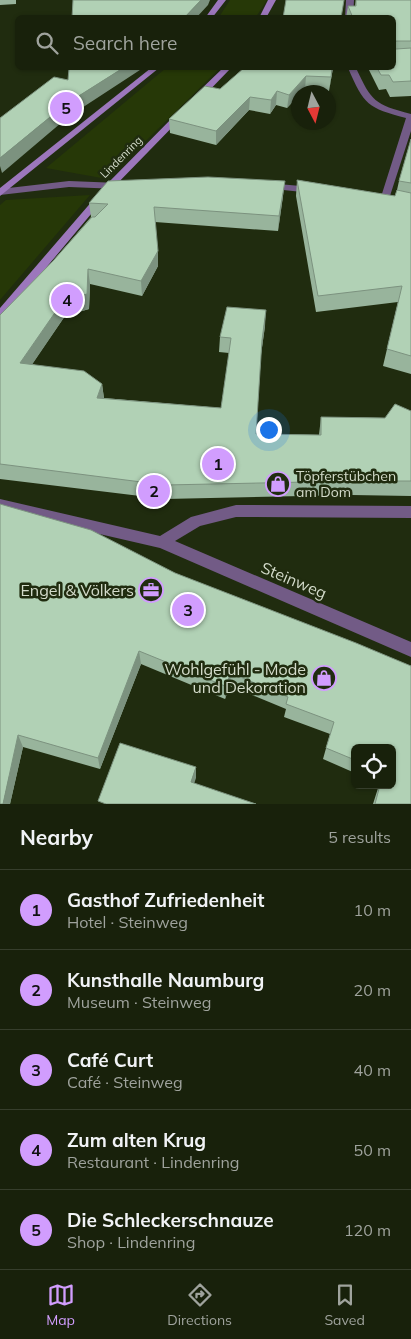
<!DOCTYPE html>
<meta charset="utf-8">
<style>
:root{--surface:#18210b;--page:#212914;--text:#f1f3f6;--muted:#9fa39d;--line:#363e2c;--accent:#d19dfe}
body{margin:0;font-family:Mulish,sans-serif;background:var(--page);color:var(--text)}
.controls{position:absolute;right:15px;bottom:15px;display:grid;overflow:hidden;border-radius:8px;box-shadow:0 1px 4px #0004}
.controls button{width:45px;height:45px;display:grid;place-items:center;padding:0;border:0;border-bottom:1px solid var(--line);background:var(--surface);color:var(--text);font:25px sans-serif}
.compass{position:absolute;left:291px;top:85px;width:45px;height:45px;border-radius:50%;background:var(--surface);box-shadow:0 1px 4px #0004;rotate:173deg}
.you{position:absolute;left:268px;top:429px;width:18px;height:18px;margin:-12px;border:4px solid #fff;border-radius:50%;background:#1a73e8;box-shadow:0 0 0 8px #1a73e833}
.badge{display:grid;place-items:center;width:32px;height:32px;border-radius:50%;background:var(--accent);color:#111;font-size:16px;font-weight:700}
.pin{position:absolute;translate:-50% -50%;border:2px solid #fff;box-shadow:0 1px 5px #0006}
.list{margin:0;padding:0;list-style:none}
h2{display:flex;justify-content:space-between;align-items:center;height:65px;margin:0;padding:0 20px;font-size:21px}
h2 small{font-size:16px;font-weight:400;color:var(--muted)}
.list li{display:grid;grid-template-columns:32px 1fr auto;gap:15px;align-items:center;box-sizing:border-box;height:80px;padding:0 20px;border-top:1px solid var(--line)}
.list b{display:block;font-size:19px;white-space:nowrap}
.list p{margin:0;font-size:16px;white-space:nowrap;color:var(--muted)}
.list em{font-size:16px;font-style:normal;color:var(--muted)}
.icon{flex:none;width:28px;height:28px;fill:none;stroke:currentColor;stroke-width:2;stroke-linecap:round;stroke-linejoin:round}
.map{position:relative;flex:none;width:411px;height:804px;overflow:hidden}
.search{position:absolute;background:var(--surface);box-shadow:0 1px 4px #0004;left:15px;right:15px;top:15px;height:55px;display:flex;align-items:center;gap:12px;box-sizing:border-box;padding:0 18px;border-radius:8px;color:var(--muted);font-size:19px}
.sheet{height:465px;background:var(--surface)}
nav{display:flex;justify-content:space-around;align-items:center;box-sizing:border-box;height:70px;border-top:1px solid var(--line);background:var(--surface);font-size:14px;color:var(--muted)}
nav a{display:grid;justify-items:center;gap:2px}
nav .on{color:var(--accent)}
.map>svg:first-child{display:block}
</style>
<div class="map">
<svg width="411" height="804" viewBox="0 0 411 804">
<rect width="100%" height="100%" fill="#202c0f"/>
<path fill="#263807" d="M230,0H267L256,17H219Z
M166,68H220L107,179L46,168Z
M90,195L0,300V205L6,200Z"/>
<g fill="none" stroke-linecap="round" stroke-linejoin="round">
<path fill="#725b86" fill-rule="evenodd" d="M346,0H354L353,18H345Z
M348,68H356C372,102 374,104 411,114V131L388,202H382L380,200L406,118C368,108 364,105 348,68Z
M69,181L119,183L124,186L119,189L69,187L0,195V189Z
M267,183L312,187L317,190L312,193L264,188V184Z
M0,499L160,536L191,517L236,505L411,506V518L236,517L200,526L175,541L411,642V657L160,548L0,511Z"/>
<path fill="#9c77bc" fill-rule="evenodd" d="M218,0H226L212,18H205Z
M268,0H276L266,18H259Z
M151,68H159L0,196V188Z
M223,68H231L200,100H194V96Z
M178,112L185,114L112,189L4,318L0,319V308L106,185Z"/>
</g>
<path fill="#98b49c" d="M0,0H16V4L0,5Z
M356,0H411V96L390,97L386,89L379,90L368,68H394V18H346L348,6H355Z
M244,68H333L329,91L305,90L302,92H298V96L287,108L276,105L270,114L249,110L216,145L170,133L169,119L220,89Z
M411,139V374L383,366L398,302L316,312L296,196L297,180L395,196L397,190L399,181Z
M283,196L278,231L155,222L158,266L142,296L90,284L89,309L65,316L32,364L102,384L104,398L221,408L229,353L219,352L220,337L265,326L261,354L256,434L319,435L321,417L385,418L411,411V496L352,495L165,499L0,479V315L53,261L91,217L89,203Z
M0,504L411,666V804H373L379,785H392V748H355V773L323,759L330,734L284,717L286,709L230,686L225,699L141,664L100,769L23,747L10,804Z"/>
<path fill="#7c927f" d="M201,0H210L208,5L196,18H184Z
M123,68H143L68,117L2,173L0,166V158L66,104Z
M332,68H333L329,91L331,77Z
M306,76L305,90L302,92H298V96L287,108L289,95Z
M277,91L276,105L270,114L271,100Z
M250,97L249,110L216,145V131Z
M285,181L283,196L278,231L279,216Z
M158,251V266L142,296L141,281Z
M88,269L90,284L89,309L65,316L23,378L20,363L63,301Z
M266,310L265,326L261,355L262,340Z
M102,384L104,399L97,398Z
M139,651L141,664L100,769L98,758Z
M231,673L230,686L225,699V686Z
M18,735L23,747L10,804H3Z
M196,767V778L191,793V782Z"/>
<path fill="#b1d1b5" stroke="#7c927f" d="M73,0H201L184,18H72Z
M286,0H344L341,18H283Z
M356,0H411V41H396L394,47L396,49L411,48V81L393,82L389,75H381L377,68H394V18H353L348,6H356Z
M69,68H123L66,104L0,158V118L54,77L68,80Z
M244,68H332L331,77L306,76L289,95L277,91L271,100L250,97L216,131L169,119L205,86L220,89Z
M411,139V183L399,181Z
M208,177L285,181L279,216L154,207L158,251L141,281L88,269L87,294L63,301L20,363L84,371L102,384L97,398L221,408L231,338L220,337L227,307L266,310L262,340L256,434L321,435V417L385,418L395,404L411,411V481H355L165,485L0,464V315L53,261L92,217H95L108,204L89,203L108,181Z
M297,180L395,196L397,190L411,193V356L387,349L402,286L318,296Z
M0,504L91,530L175,573L356,643L411,666V804H375L380,785H392V748H355V760L326,748L334,722L286,704L288,697L231,673L225,686L139,651L98,758L18,735L3,804H0Z
M120,743L196,767L191,782L256,804H106L98,801Z"/>
<defs>
<symbol id="shop-ring" viewBox="-11 -11 22 22"><circle r="9.5" fill="#202c0f" stroke="#d19dfe" stroke-width="1.5"/><path d="M-5-2.5h2.3a2.7 3.5 0 0 1 5.4 0H5L5.5 6h-11ZM-1.5-2.5h3a1.5 2.3 0 0 0-3 0Z" fill="#d19dfe"/></symbol>
<symbol id="office-ring" viewBox="-11 -11 22 22"><circle r="9.5" fill="#202c0f" stroke="#d19dfe" stroke-width="1.5"/><path d="M-6-3h4V-5.5h4V-3h4V5H-6ZM-1-4.5V-3h2v-1.5ZM-6 0V1H6V0Z" fill="#d19dfe"/></symbol>
</defs>
<g fill-rule="evenodd">
<use href="#shop-ring" x="264" y="470" width="28" height="28"/>
<use href="#office-ring" x="137" y="576" width="28" height="28"/>
<use href="#shop-ring" x="310" y="664" width="28" height="28"/>
</g>
<g text-anchor="middle" dominant-baseline="central" stroke-width="5" stroke-linejoin="round" paint-order="stroke">
<g font-size="11" fill="#d3dbca" stroke="#202c0f">
<text transform="translate(121 157) rotate(-45)">Lindenring</text>
</g>
<g font-size="14" fill="#d3dbca" stroke="#202c0f" text-anchor="start">
<text x="296" y="476">Töpferstübchen<tspan x="296" dy="16">am Dom</tspan></text>
</g>
<g font-size="16" fill="#d3dbca" stroke="#202c0f">
<text transform="translate(294 580) rotate(23)">Steinweg</text>
</g>
<g font-size="16" fill="#d3dbca" stroke="#202c0f" text-anchor="end">
<text x="134" y="590">Engel &amp; Völkers</text>
<text x="306" y="669">Wohlgefühl - Mode<tspan x="306" dy="18">und Dekoration</tspan></text>
</g>
</g>
</svg>
<div class="controls">
<button><svg class="icon" aria-label="locate" viewBox="0 0 24 24"><circle cx="12" cy="12" r="6"/><path d="M12 2v4M12 18v4M2 12h4M18 12h4"/></svg></button>
</div>
<svg class="compass" viewBox="-18 -18 36 36"><path d="M0-13l5 13h-10z" fill="#e53935"/><path d="M0 13l5-13h-10z" fill="#9fa39d"/></svg>
<div class="you"></div>
<div class="pin badge" style="left:218px;top:464px">1</div>
<div class="pin badge" style="left:154px;top:491px">2</div>
<div class="pin badge" style="left:188px;top:610px">3</div>
<div class="pin badge" style="left:67px;top:300px">4</div>
<div class="pin badge" style="left:66px;top:108px">5</div>
<div class="search"><svg class="icon" aria-label="search" viewBox="0 0 24 24"><circle cx="10" cy="10" r="6"/><path d="M15 15l6 6"/></svg>Search here</div>
</div>
<section class="sheet">
<h2>Nearby<small>5 results</small></h2>
<ul class="list">
<li><span class="badge">1</span><div><b>Gasthof Zufriedenheit</b><p>Hotel · Steinweg</p></div><em>10 m</em></li>
<li><span class="badge">2</span><div><b>Kunsthalle Naumburg</b><p>Museum · Steinweg</p></div><em>20 m</em></li>
<li><span class="badge">3</span><div><b>Café Curt</b><p>Café · Steinweg</p></div><em>40 m</em></li>
<li><span class="badge">4</span><div><b>Zum alten Krug</b><p>Restaurant · Lindenring</p></div><em>50 m</em></li>
<li><span class="badge">5</span><div><b>Die Schleckerschnauze</b><p>Shop · Lindenring</p></div><em>120 m</em></li>
</ul>
</section>
<nav>
<a class="on"><svg class="icon" aria-label="map" viewBox="0 0 24 24"><path d="M3 6l6-2 6 2 6-2v14l-6 2-6-2-6 2zM9 4v14M15 6v14"/></svg>Map</a>
<a><svg class="icon" aria-label="directions" viewBox="0 0 24 24"><path d="M12 3l9 9-9 9-9-9zM9 14v-3h6M13 9l2 2-2 2"/></svg>Directions</a>
<a><svg class="icon" aria-label="saved" viewBox="0 0 24 24"><path d="M7 4h10v16l-5-4-5 4z"/></svg>Saved</a>
</nav>
